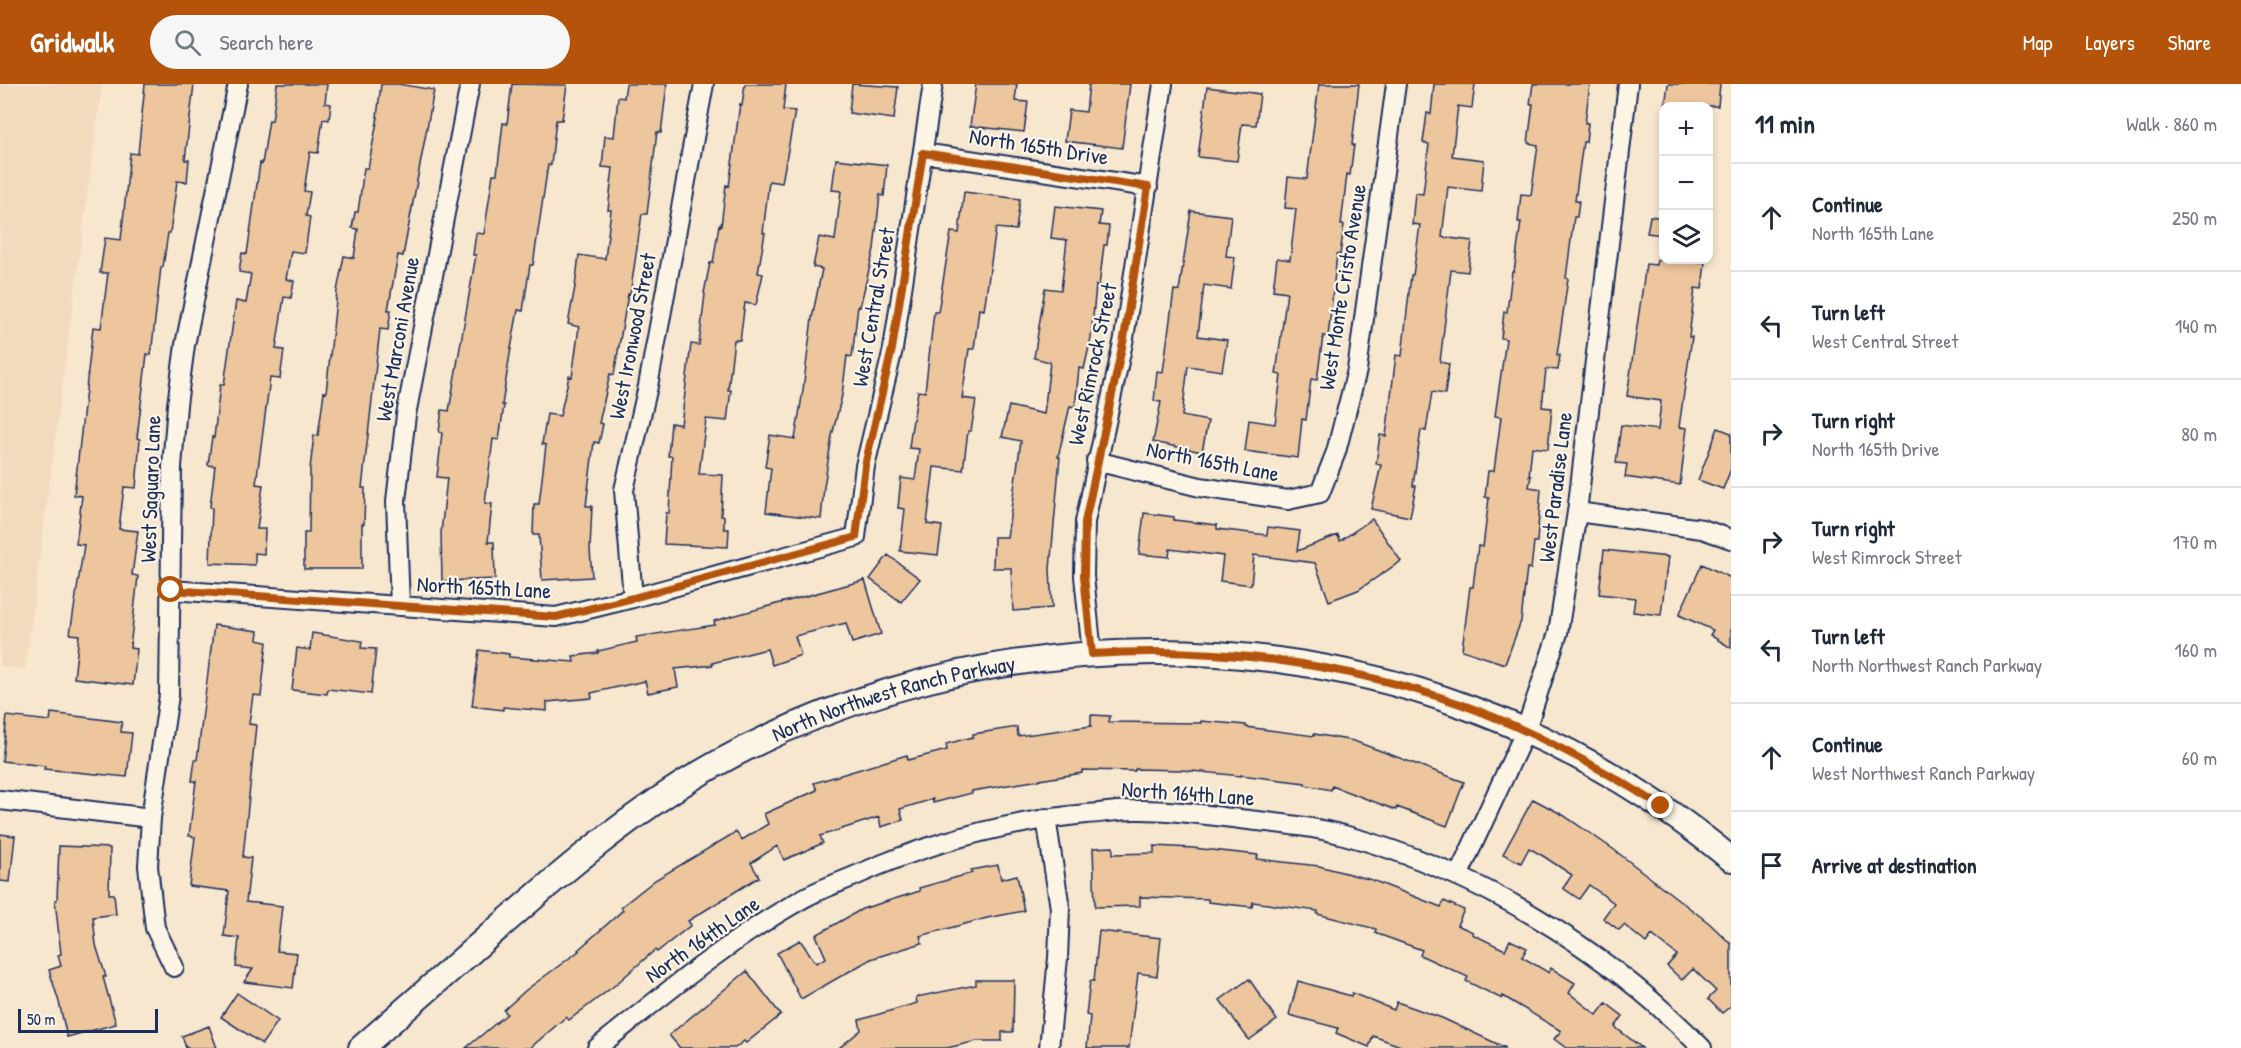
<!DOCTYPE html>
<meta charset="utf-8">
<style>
:root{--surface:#fff;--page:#f6f6f7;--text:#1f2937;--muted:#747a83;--line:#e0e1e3;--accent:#b45309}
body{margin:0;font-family:"Patrick Hand",sans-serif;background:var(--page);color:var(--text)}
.controls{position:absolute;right:18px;top:18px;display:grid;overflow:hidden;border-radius:12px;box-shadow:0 3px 9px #0003}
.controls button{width:54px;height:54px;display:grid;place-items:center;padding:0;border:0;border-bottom:2px solid var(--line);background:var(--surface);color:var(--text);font:30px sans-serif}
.scale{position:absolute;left:18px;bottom:15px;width:140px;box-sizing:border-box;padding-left:6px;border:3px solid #1b2f5e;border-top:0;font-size:16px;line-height:21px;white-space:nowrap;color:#1b2f5e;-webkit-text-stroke:4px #fcf5e5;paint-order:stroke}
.stop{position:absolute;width:18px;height:18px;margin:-14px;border:4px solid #b45309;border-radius:50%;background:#fff}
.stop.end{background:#b45309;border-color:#fff;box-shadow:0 2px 6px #0008}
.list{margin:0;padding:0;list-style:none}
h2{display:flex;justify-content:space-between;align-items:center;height:78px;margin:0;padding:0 24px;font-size:26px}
h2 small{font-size:20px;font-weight:400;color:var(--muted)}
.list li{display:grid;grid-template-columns:39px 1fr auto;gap:18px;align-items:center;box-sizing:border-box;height:108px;padding:0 24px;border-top:2px solid var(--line)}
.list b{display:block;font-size:22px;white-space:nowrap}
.list p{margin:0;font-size:20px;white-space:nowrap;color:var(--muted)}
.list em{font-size:20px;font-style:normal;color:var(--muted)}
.icon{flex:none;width:33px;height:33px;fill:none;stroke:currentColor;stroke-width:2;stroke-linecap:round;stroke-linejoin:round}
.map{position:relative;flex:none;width:1731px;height:964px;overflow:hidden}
header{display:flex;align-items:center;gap:36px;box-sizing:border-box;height:84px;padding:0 30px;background:var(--accent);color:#fff}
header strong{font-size:28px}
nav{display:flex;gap:33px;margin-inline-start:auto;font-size:21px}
.search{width:420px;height:54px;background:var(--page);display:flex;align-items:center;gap:15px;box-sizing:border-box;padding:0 21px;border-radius:33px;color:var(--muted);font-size:22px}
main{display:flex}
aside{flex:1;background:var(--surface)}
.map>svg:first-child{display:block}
</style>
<header>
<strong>Gridwalk</strong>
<div class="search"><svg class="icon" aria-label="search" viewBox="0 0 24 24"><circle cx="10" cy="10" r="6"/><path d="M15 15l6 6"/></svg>Search here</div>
<nav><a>Map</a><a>Layers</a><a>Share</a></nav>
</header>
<main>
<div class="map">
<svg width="1731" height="964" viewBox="0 0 1731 964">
<rect width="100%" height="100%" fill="#f8e7cf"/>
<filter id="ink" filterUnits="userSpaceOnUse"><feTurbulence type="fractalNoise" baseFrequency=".0167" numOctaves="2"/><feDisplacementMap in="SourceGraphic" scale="12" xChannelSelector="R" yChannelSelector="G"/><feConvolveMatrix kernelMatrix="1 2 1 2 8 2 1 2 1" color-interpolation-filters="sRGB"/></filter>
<g filter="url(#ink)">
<path fill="#f1dabe" d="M0,0H102L25,585L0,582Z"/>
<path fill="#edc69d" stroke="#1b2f5e" stroke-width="1.5" d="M145,0H194L185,76H189L187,98L177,97L170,149H168L163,183H161L151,271L147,270L137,354L140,355L136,404L124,403L119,445L138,447L132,491L138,492L130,564L137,565L133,601L74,594L79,551L70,550L84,461L76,460L82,412L74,411L93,243L101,244L108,189H100L105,154L121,156L130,69L138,70Z
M277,0H327L325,19L331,20L329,36L323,35L318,69L310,68L304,107L310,108L306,132L310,133L305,169L291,167L286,195L294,197L291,214L284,213L276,265L284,266L280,295L270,294L256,400L263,401L257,445H265L264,470L255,469V481L210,479L212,424L210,423L215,382L208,381L212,353L214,354L220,301H224L236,217L246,219L251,190L239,188L242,169L247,170L260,79L262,80L269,36L272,37Z
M381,0H398L434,6L403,172L398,171L388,226H391L388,246L380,245L362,404H365L364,440H362V485H304V449H309L310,385L314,351L318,352L324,308L326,309L337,207L344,172L354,174L358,145L352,144L355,128H358L364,84H368L378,33H377Z
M512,0L567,1L562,36H556L551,81H548L533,181H530L523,227L518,226L510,270L502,321H504L499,356L493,355L485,419L492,420L488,458H494L495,495L442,497L441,449L447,394L437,393L442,349L439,348L442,326L449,327L476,171H473L476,149L484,150L493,90H497L503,39L507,40Z
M626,0H667L661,49L657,48L647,130H642L630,211L628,210L614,291L610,290L599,339L603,340L599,359L594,358L586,422H592L590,465L592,493L542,496L539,451H533L534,420H539L546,361L542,360L547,330L560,332L569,292L572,293L579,243L568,240L575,203L579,171L605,175L611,126H608L613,84L602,83L605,52L614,53L618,13L624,14Z
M745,0H786L783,26L795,27L782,99L769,97L763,149H765L758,189L763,190L756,221L745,219L740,256H734L728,306H731L727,337L706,335L699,390L723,391L721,432H724V445H729L728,463L664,460L666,429H669L672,372H668L671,339L681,341L691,260L699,261L705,210L704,209L710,179H713L719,141L721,142L726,101L729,102L740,20L742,21Z
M852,0L898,3L894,35L849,29Z
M976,0H1017L1015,17L1028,18L1024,48L970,42Z
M1089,0H1130L1122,64L1065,57L1069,26L1086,28Z
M1319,0H1359L1352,61H1354L1350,91L1347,90L1341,141H1344L1340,171L1337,170L1328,253L1323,252L1317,296L1311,295L1306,336L1302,335L1298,374L1245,367L1249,336L1275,340L1281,291L1276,290L1287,208L1273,206L1277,174L1290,176L1296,125L1285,124L1288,93L1307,95Z
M1434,0H1475L1472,24L1458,22L1452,72L1484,76L1481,107L1448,103L1442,153L1472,157L1468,188L1451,186L1440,278L1449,280L1445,310L1432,308L1426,347L1421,346L1413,402H1416L1410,433L1371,425L1381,381L1376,380L1380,351L1386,352L1396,271L1402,272L1411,191H1413L1420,141L1412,140L1415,109L1423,110L1429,60L1423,59L1427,29L1431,30Z
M1533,0H1590L1585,39H1588L1586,58H1583L1575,117H1579L1577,133H1574L1566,194L1568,195L1557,271H1560L1558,286L1546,285L1542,323L1552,324L1548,365L1532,363L1529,392H1531L1529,403L1541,405L1537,458H1534L1531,485L1527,484L1521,537L1505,580L1462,566L1470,503H1473L1478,462L1483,463L1489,414L1485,413L1488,387H1494L1501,333L1495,332L1506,255L1501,254L1504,228H1507L1512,188H1514L1521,138H1518L1521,110L1531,111L1538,61L1528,59L1533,20H1530Z
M1668,0H1720L1718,22H1665Z
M1207,3L1260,10L1256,41L1242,40L1237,77L1198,73Z
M836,75L887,81L884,112L880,111L874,165L860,223L858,222L852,273L847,272L842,311L832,352L824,403L821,435L766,428L771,384L765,383L770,351L795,355L803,306L812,234L822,185L813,183L819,153L835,156L841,107L832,106Z
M964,108L1020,115L1016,146L996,144L984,226L979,225L974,265H969L962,314L976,316L971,347H968L963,386L934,383L927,440L942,442L938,471L900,467L905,425L898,424L901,394L915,396L919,365L909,364L911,348L918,307L925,308L934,228H938L951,148L959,149Z
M1055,122L1101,127L1099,141L1109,142L1107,161H1104L1099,202L1096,201L1091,254L1084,285L1079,284L1075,323L1070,322L1058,373H1060L1050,485L1052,524L1013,527L1011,484H993L994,453H1007L1021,357L1002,353L1009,322L1044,330L1050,278L1034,274L1045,204L1061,206L1067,156L1051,154Z
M1191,127L1231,132L1226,172L1235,173L1231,205L1204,201L1198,252L1227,256L1222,287L1188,282L1182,332L1208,337L1202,368L1153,358L1161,318L1154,317L1157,287L1163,288L1174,206L1179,207Z
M1650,132L1664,134V151L1647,149Z
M1657,176L1705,178L1702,205L1695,204L1689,253H1692L1679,343L1687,344L1680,401L1625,393L1627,380L1616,379L1621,341L1658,346L1661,317L1627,312L1646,180L1656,181Z
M1718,344L1731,349V385L1723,405L1698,396Z
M1144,429L1174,433V436L1217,441V445L1267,451L1268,443L1300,447L1297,467L1338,451L1340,457L1372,435L1401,477L1358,506L1329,517L1315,479L1254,471L1251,501L1220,497L1223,472L1170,465L1169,473L1139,470Z
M1604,466L1668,473L1661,531L1633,528L1635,514L1599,510Z
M888,471L920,495L901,518L870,495Z
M1702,480L1731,494V564L1710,551L1713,546L1679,531Z
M865,496L881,550L852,559L846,539L795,552L801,571L772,581L767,565L712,579L713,581L675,585L678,603L648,609L645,597L591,609L592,614L547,618V627L503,623V626L472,622L479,566L509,570V573L574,578L573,572L598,569V567L637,558L636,553L715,541L714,537Z
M214,541L258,547L257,556L267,558L261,612L253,611L249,640L256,641L243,773L251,774L246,818L282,822L277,867L297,869L293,904L244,898L253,885L236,883L239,854L224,852L229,807L189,802L195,753L189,752L196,697H192L195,676H197Z
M312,549L362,557L361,564L376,565L371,610L328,605L327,610L292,606L297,564L310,566Z
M51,629L122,638L121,648L132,649L127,693L44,685L45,682L2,677L7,632L50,637Z
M1091,631L1110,632L1109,638L1201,639V637L1246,641V643L1314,652V650L1354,657L1464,698L1447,742L1397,723L1396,726L1332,702L1331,706L1305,701V699L1241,691V692L1182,686L1135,685V687L1082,686V689L972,707V709L933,719V715L900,725L903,736L881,743L879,733L820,752L823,759L784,776L777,762L751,779L759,793L688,837L691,841L657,868L655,866L614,902L569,936L566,933L530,964H466L507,930L504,926L526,906L579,867L578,866L623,826L621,823L655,796L736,748L742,756L768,740L764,730L817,706L814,699L907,671L908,676L947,666L946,660L973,653V650L1017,643L1018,652L1091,642Z
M1533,715L1563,731L1613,765L1709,839L1731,860V922L1722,929L1708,915L1716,907L1693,885L1682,896L1667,882L1677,871L1652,851L1646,859L1624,841L1619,846L1603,834L1614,819L1589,801L1579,815L1563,804L1572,791L1543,772L1529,764L1521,779L1503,770Z
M0,750L15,752L10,798L0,797Z
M59,762L110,764L109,810H114L116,830L93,833L96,861L106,893H103L116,940L67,953L59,918L49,886L61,882L58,871L61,870L55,816H57Z
M1154,762L1193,764L1258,771L1257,775L1319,782L1372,796L1441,823L1444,817L1464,826L1457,841L1473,848L1472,850L1505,866L1510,856L1527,864L1522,873L1549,889L1551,884L1575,899L1569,909L1597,931L1606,919L1623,932L1615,943L1642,964H1566L1554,955L1561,947L1503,912L1502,915L1466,897L1468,893L1420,871L1422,866L1375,849L1376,845L1317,830L1318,827L1253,818L1252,823L1208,818V815L1140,813V822L1095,823L1093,764L1113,763V770L1154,769Z
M998,781L1001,795L1017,791L1024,827L987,834L920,852L922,859L871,875L801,915L777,869L800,856L816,879L826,874L816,851L862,825L920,807L919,804L972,789L971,786Z
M1099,847L1161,854L1157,892L1138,889L1129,964H1087L1090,932L1086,931L1090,897H1094Z
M747,887L781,931L746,959L744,957L735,964H680L669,951Z
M1249,895L1277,936L1249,956L1220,916Z
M976,896H1014L1013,948H1002V957H977L947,964H839L861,946L859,936L917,919L916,913L976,901Z
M1298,897L1351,912L1352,909L1394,926L1397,918L1442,934L1506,964H1406L1373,952L1369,963L1336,949L1338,944L1289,931Z
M237,909L278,937L262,960L221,933Z
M209,942L217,964H186L182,952Z"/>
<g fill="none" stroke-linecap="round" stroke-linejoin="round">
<defs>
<path id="street" d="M923,69L1148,103
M1096,377L1200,403L1288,416L1320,409L1336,368L1357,286L1396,0
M1577,428L1702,445L1731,455
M171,506L556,533L633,514L856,453L865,382L893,265L933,0
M633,514L624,406L648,302L704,0
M400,522L396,417L406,331L470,0
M1092,570L1084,492L1085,438L1124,254L1163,0
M0,716L151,734
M1046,734L1060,824L1058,874L1049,964
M1458,792L1525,648L1558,549L1577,428L1628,0
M174,883L155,844L148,782L151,734L169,611L172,383L177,321L185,261L238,0
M597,964C662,912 725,859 797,818C816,806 839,799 859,790C933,757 1006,738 1086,730C1102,729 1119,726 1135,726C1170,725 1205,731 1240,735C1274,739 1311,742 1344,751C1478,787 1606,865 1702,964"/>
<g id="secondary">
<path id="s1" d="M361,964C403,927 446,890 489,852C561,789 632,727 716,680C941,555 1223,533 1464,622C1561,657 1652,710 1731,775"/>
</g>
</defs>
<use href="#street" stroke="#1b2f5e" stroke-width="22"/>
<use href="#secondary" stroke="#1b2f5e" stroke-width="28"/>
<use href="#street" stroke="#fcf5e5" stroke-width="18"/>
<use href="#secondary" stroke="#fcf5e5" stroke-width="24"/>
</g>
</g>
<g fill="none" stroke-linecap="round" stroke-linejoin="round" filter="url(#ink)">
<path stroke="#b45309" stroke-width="8" d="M171,506L556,533L633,514L856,453L865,382L892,265L923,69L1148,103L1124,254L1085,438L1084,492L1092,570C1217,562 1345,579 1463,621C1532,646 1599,683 1661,722"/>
</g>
<g text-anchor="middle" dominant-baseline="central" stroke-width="4.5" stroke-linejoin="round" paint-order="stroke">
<g font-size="22" fill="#1b2f5e" stroke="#fcf5e5">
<text transform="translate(1039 62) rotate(9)">North 165th Drive</text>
<text transform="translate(1342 203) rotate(-81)">West Monte Cristo Avenue</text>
<text transform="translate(873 223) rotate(-80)">West Central Street</text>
<text transform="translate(632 252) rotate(-79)">West Ironwood Street</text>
<text transform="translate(397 255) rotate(-80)">West Marconi Avenue</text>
<text transform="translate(1092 280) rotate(-78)">West Rimrock Street</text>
<text transform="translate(1213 377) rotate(11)">North 165th Lane</text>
<text transform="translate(1555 403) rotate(-83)">West Paradise Lane</text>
<text transform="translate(150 405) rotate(-88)">West Saguaro Lane</text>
<text transform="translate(484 503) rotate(3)">North 165th Lane</text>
<text stroke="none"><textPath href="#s1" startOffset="646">North Northwest Ranch Parkway</textPath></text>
<text transform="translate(1188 709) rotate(4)">North 164th Lane</text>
<text transform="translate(702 855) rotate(-35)">North 164th Lane</text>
</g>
</g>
</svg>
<div class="controls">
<button>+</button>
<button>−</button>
<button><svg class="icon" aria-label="layers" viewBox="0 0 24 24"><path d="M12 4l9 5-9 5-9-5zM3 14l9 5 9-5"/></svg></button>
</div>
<div class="scale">50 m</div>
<div class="stop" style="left:171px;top:506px"></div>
<div class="stop end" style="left:1661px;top:722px"></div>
</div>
<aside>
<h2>11 min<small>Walk · 860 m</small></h2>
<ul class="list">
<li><svg class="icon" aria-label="ahead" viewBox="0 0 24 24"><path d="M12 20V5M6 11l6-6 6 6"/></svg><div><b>Continue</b><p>North 165th Lane</p></div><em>250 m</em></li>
<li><svg class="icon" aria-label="left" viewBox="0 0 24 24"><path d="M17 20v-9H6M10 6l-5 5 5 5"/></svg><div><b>Turn left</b><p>West Central Street</p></div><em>140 m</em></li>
<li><svg class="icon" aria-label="right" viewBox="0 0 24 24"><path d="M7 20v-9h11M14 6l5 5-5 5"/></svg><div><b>Turn right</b><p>North 165th Drive</p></div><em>80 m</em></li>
<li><svg class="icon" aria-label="right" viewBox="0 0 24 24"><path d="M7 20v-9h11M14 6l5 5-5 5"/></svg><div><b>Turn right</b><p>West Rimrock Street</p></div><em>170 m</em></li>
<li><svg class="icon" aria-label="left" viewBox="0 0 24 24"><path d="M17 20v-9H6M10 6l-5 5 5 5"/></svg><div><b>Turn left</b><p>North Northwest Ranch Parkway</p></div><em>160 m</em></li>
<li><svg class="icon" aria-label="ahead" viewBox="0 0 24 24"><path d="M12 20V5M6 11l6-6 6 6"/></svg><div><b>Continue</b><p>West Northwest Ranch Parkway</p></div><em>60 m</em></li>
<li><svg class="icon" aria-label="arrive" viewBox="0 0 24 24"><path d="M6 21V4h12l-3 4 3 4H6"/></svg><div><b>Arrive at destination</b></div></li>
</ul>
</aside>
</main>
